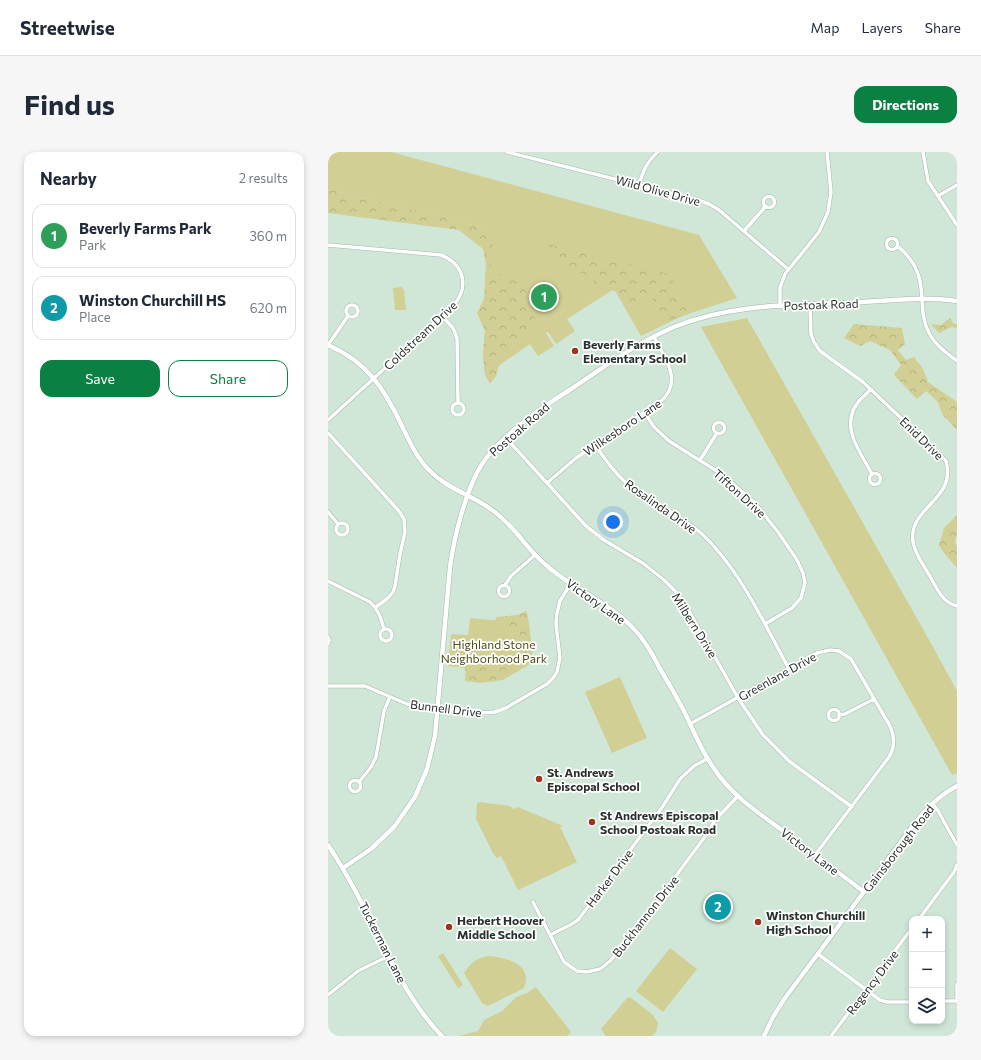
<!DOCTYPE html>
<meta charset="utf-8">
<style>
:root{--surface:#fff;--page:#f6f6f7;--text:#1f2937;--muted:#747a83;--line:#e0e1e3;--accent:#0b8043}
body{margin:0;font-family:Commissioner,sans-serif;background:var(--page);color:var(--text)}
.controls{position:absolute;right:12px;bottom:12px;display:grid;overflow:hidden;border-radius:8px;box-shadow:0 2px 6px #0003}
.controls button{width:36px;height:36px;display:grid;place-items:center;padding:0;border:0;border-bottom:1px solid var(--line);background:var(--surface);color:var(--text);font:20px sans-serif}
.you{position:absolute;left:285px;top:370px;width:14px;height:14px;margin:-10px;border:3px solid #fff;border-radius:50%;background:#1a73e8;box-shadow:0 0 0 6px #1a73e833}
.badge{display:grid;place-items:center;width:26px;height:26px;border-radius:50%;background:var(--accent);color:#fff;font-size:13px;font-weight:700}
.pin{position:absolute;translate:-50% -50%;border:2px solid #fff;box-shadow:0 1px 4px #0006}
.list{margin:0;padding:0;list-style:none}
h2{display:flex;justify-content:space-between;align-items:center;height:52px;margin:0;padding:0 16px;font-size:17px}
h2 small{font-size:13px;font-weight:400;color:var(--muted)}
.list li{display:grid;grid-template-columns:26px 1fr auto;gap:12px;align-items:center;box-sizing:border-box;height:64px;margin:0 8px 8px;padding:0 8px;border:1px solid var(--line);border-radius:12px}
.list b{display:block;font-size:15px;white-space:nowrap}
.list p{margin:0;font-size:13px;white-space:nowrap;color:var(--muted)}
.list em{font-size:13px;font-style:normal;color:var(--muted)}
.actions{display:flex;gap:8px;padding:12px 16px}
.actions a{flex:1;padding:9px 0;border:1px solid var(--accent);border-radius:12px;text-align:center;font-size:14px;color:var(--accent)}
.actions .main{background:var(--accent);color:#fff}
.icon{flex:none;width:22px;height:22px;fill:none;stroke:currentColor;stroke-width:2;stroke-linecap:round;stroke-linejoin:round}
.map{position:relative;flex:none;width:629px;height:884px;overflow:hidden;border-radius:12px}
header{display:flex;align-items:center;gap:24px;box-sizing:border-box;height:56px;padding:0 20px;background:var(--surface);border-bottom:1px solid var(--line)}
header strong{font-size:19px}
nav{display:flex;gap:22px;margin-inline-start:auto;font-size:14px}
.intro{display:flex;align-items:center;justify-content:space-between;box-sizing:border-box;height:96px;padding:0 24px}
h1{margin:0;font-size:28px}
.button{padding:10px 18px;border-radius:12px;background:var(--accent);color:#fff;font-size:14px;font-weight:700}
main{display:flex;gap:24px;padding:0 24px}
aside{flex:1;background:var(--surface);border-radius:12px;box-shadow:0 2px 6px #0003}
.map>svg:first-child{display:block}
</style>
<header>
<strong>Streetwise</strong>
<nav><a>Map</a><a>Layers</a><a>Share</a></nav>
</header>
<div class="intro"><h1>Find us</h1><a class="button">Directions</a></div>
<main>
<aside>
<h2>Nearby<small>2 results</small></h2>
<ul class="list">
<li><span class="badge" style="background:#2e9e5b">1</span><div><b>Beverly Farms Park</b><p>Park</p></div><em>360 m</em></li>
<li><span class="badge" style="background:#0f9aa8">2</span><div><b>Winston Churchill HS</b><p>Place</p></div><em>620 m</em></li>
</ul>
<div class="actions"><a class="main">Save</a><a>Share</a></div>
</aside>
<div class="map">
<svg width="629" height="884" viewBox="0 0 629 884">
<defs>
<pattern id="forest-crowns" width="20" height="18" patternUnits="userSpaceOnUse"><rect width="20" height="18" fill="#d1cf94"/><path d="M2 6a3 3 0 1 1 6 0M12 15a3 3 0 1 1 6 0" fill="none" stroke="#b3b280"/></pattern>
</defs>
<rect width="100%" height="100%" fill="#d0e6d7"/>
<path fill="#d1cf94" d="M0,0H63L371,83L409,146L354,164L313,184L286,137L239,167L247,179L228,192L220,180L218,181L226,194L218,199L210,187L218,199L210,204L202,192L157,223L155,203L165,78L0,37Z
M73,135L76,138L78,158H67L65,136Z
M419,166L600,486L629,539V621L624,623L373,175Z
M142,466L201,471L205,508L202,512L175,528L152,531L137,529L138,516L120,514L123,482L140,483Z
M292,525L319,586L284,601L257,540Z
M151,650L182,654L185,657L190,655L235,674L232,675L249,710L190,738L173,704L169,706L166,703L148,667L149,651Z
M342,796L369,817L335,860L308,839Z
M115,801L135,833L130,836L110,804Z
M160,804C173,805 197,809 198,826C198,829 197,833 196,836L160,854L154,851L136,821C144,810 147,807 160,804Z
M208,835L243,880L239,884H131L150,879L156,868L174,859L188,845L199,841Z
M302,845L325,863L330,871L328,880L324,884H278L273,877L299,846Z"/>
<path fill="url(#forest-crowns)" d="M0,37L166,78L162,119L192,128L212,140C213,164 205,165 196,184V188L178,202L172,210L168,224L162,232L157,223L155,203L157,179L149,161L156,147L158,112L155,97L131,78L0,61Z
M220,92L341,122L363,161L323,176L320,173L335,163L321,141L303,152L302,160L289,139L271,137L263,125L231,112Z
M622,166L625,171L629,172V176L623,175L611,181L603,172L613,173Z
M526,172L574,176L577,192L570,198L578,208L586,205L595,217L600,230L629,250V278L615,263L609,249L598,239L589,247L566,223L573,213L562,198L542,189L532,194L516,186Z
M629,363V381L627,390L629,395V416L616,401L611,393L616,376Z
M198,459L200,464L203,507L199,512L173,527L159,529L140,528L136,513L125,511V504C137,505 140,507 146,517L156,515L159,505H168L181,501L176,505L177,509L183,514L192,511L194,502L191,477L167,471L168,465L190,463Z"/>
<g fill="none" stroke-linecap="round" stroke-linejoin="round">
<defs>
<path id="street" d="M179,0L370,48L381,52L391,58L460,117
M595,0L600,29L629,73
M311,33C315,19 319,9 330,0
M610,44L629,33
M435.5 50a5.5 5.5 0 1 1 11 0a5.5 5.5 0 1 1-11 0Z
M416,79L438,54
M558.5 92a5.5 5.5 0 1 1 11 0a5.5 5.5 0 1 1-11 0Z
M0,93L113,103C136,112 142,135 125,154L0,268
M569,94C575,98 578,102 582,107C601,132 588,156 601,181C607,193 619,201 629,209
M482,153L483,182L486,190L492,199L535,230L618,309C629,349 580,354 585,390C587,403 597,415 603,426C609,437 615,451 629,454
M18 159a6 6 0 1 1 12 0a6 6 0 1 1-12 0Z
M452,154V136L457,122L491,80L500,60L503,40L499,0
M114,164L125,176L129,186L130,251
M0,193L20,164
M543,237C538,242 532,247 528,253C513,277 533,301 544,322
M124 257a6 6 0 1 1 12 0a6 6 0 1 1-12 0Z
M317,261L326,275L341,289L395,323L427,351L450,380L469,408L475,421L477,431L473,446L464,456L437,472
M385.5 276a5.5 5.5 0 1 1 11 0a5.5 5.5 0 1 1-11 0Z
M0,281L70,358L76,367L77,380L72,402L67,434L65,440L60,446L48,455
M178,286L258,374L276,388L316,412L336,428L348,440L360,457L410,546L435,583L461,609L524,655
M267,293C279,310 291,327 308,339C329,354 354,364 374,382C411,416 437,473 461,517
M372,308L389,281
M541.5 327a5.5 5.5 0 1 1 11 0a5.5 5.5 0 1 1-11 0Z
M219,331L248,306L332,250C356,230 337,206 326,185
M0,360L10,372
M8 377a6 6 0 1 1 12 0a6 6 0 1 1-12 0Z
M0,429L42,450C51,458 53,467 56,477
M177,433L183,424L207,403
M170.5 439a5.5 5.5 0 1 1 11 0a5.5 5.5 0 1 1-11 0Z
M52 483a6 6 0 1 1 12 0a6 6 0 1 1-12 0Z
M0,485L1,488L0,492
M0,534H37L79,552L92,555L154,561L167,560L178,556L219,532L225,526L229,520L232,506L228,472L229,461L232,449L243,431
M500.5 563a5.5 5.5 0 1 1 11 0a5.5 5.5 0 1 1-11 0Z
M511,563L517,562L546,547
M362,572L489,501L502,498L511,499L523,507L562,574C567,585 567,595 561,605L487,703
M21.5 634a5.5 5.5 0 1 1 11 0a5.5 5.5 0 1 1-11 0Z
M31,630L43,615L48,605L56,559L62,545
M604,652L609,657L629,693
M205,750L236,810L249,819L259,820L272,817L282,809L299,790L376,686L388,667L410,644
M591,767L626,720L629,713
M222,783L242,773L250,768L335,654L352,627L366,614L379,607
M490,802L552,848L559,850H584
M0,843L30,819L61,804
M614,849H629
M629,849V832
M503,884L584,776"/>
<path id="secondary" d="M0,193C38,209 56,236 73,272C81,288 88,305 101,318C119,337 144,343 164,358C186,373 199,398 219,414C245,437 280,450 305,476C316,487 324,501 331,515C340,530 348,544 356,559C365,578 373,598 385,615C402,642 429,660 454,678C481,699 509,719 536,740
M0,693C20,723 36,755 52,787C69,821 87,857 114,884
M15,716L43,697L66,675L87,645L99,617L107,584L122,415C126,385 138,337 154,312C172,285 213,256 240,239C275,216 308,191 346,175C402,152 462,153 521,151C557,149 594,144 629,149
M436,884L445,865L457,846L584,675C597,658 610,644 629,634"/>
</defs>
<use href="#street" stroke="#a3b9aa" stroke-width="4.5"/>
<use href="#secondary" stroke="#a3b9aa" stroke-width="5.5"/>
<use href="#street" stroke="#fff" stroke-width="3.5"/>
<use href="#secondary" stroke="#fff" stroke-width="4.5"/>
</g>
<g fill="#9d341d" stroke="#fff" stroke-width="1.5">
<circle cx="247" cy="199" r="4"/>
<circle cx="211" cy="627" r="4"/>
<circle cx="264" cy="670" r="4"/>
<circle cx="430" cy="770" r="4"/>
<circle cx="121" cy="775" r="4"/>
</g>
<g text-anchor="middle" dominant-baseline="central" stroke-width="3.5" stroke-linejoin="round" paint-order="stroke">
<g font-size="12" fill="#28312b" stroke="#fff">
<text transform="translate(330 38) rotate(15)">Wild Olive Drive</text>
<text transform="translate(493 152) rotate(-2)">Postoak Road</text>
<text transform="translate(92 183) rotate(-43)">Coldstream Drive</text>
<text transform="translate(294 275) rotate(-34)">Wilkesboro Lane</text>
<text transform="translate(191 277) rotate(-41)">Postoak Road</text>
<text transform="translate(594 286) rotate(44)">Enid Drive</text>
<text transform="translate(412 341) rotate(42)">Tifton Drive</text>
<text transform="translate(333 354) rotate(35)">Rosalinda Drive</text>
<text transform="translate(268 449) rotate(35)">Victory Lane</text>
<text transform="translate(367 473) rotate(58)">Milbern Drive</text>
<text transform="translate(449 524) rotate(-29)">Greenlane Drive</text>
<text transform="translate(118 556) rotate(7)">Bunnell Drive</text>
<text transform="translate(570 696) rotate(-52)">Gainsborough Road</text>
<text transform="translate(482 699) rotate(37)">Victory Lane</text>
<text transform="translate(281 726) rotate(-53)">Harker Drive</text>
<text transform="translate(317 764) rotate(-52)">Buckhannon Drive</text>
<text transform="translate(55 790) rotate(63)">Tuckerman Lane</text>
<text transform="translate(544 830) rotate(-53)">Regency Drive</text>
</g>
<g font-size="12" font-weight="bold" fill="#28312b" stroke="#fff" text-anchor="start">
<text x="255" y="192">Beverly Farms<tspan x="255" dy="14">Elementary School</tspan></text>
<text x="219" y="620">St. Andrews<tspan x="219" dy="14">Episcopal School</tspan></text>
<text x="272" y="663">St Andrews Episcopal<tspan x="272" dy="14">School Postoak Road</tspan></text>
<text x="438" y="763">Winston Churchill<tspan x="438" dy="14">High School</tspan></text>
<text x="129" y="768">Herbert Hoover<tspan x="129" dy="14">Middle School</tspan></text>
</g>
<g font-size="12" fill="#4e4c17" stroke="#fff">
<text x="166" y="492">Highland Stone<tspan x="166" dy="14">Neighborhood Park</tspan></text>
</g>
</g>
</svg>
<div class="controls">
<button>+</button>
<button>−</button>
<button><svg class="icon" aria-label="layers" viewBox="0 0 24 24"><path d="M12 4l9 5-9 5-9-5zM3 14l9 5 9-5"/></svg></button>
</div>
<div class="you"></div>
<div class="pin badge" style="left:216px;top:145px;background:#2e9e5b">1</div>
<div class="pin badge" style="left:390px;top:755px;background:#0f9aa8">2</div>
</div>
</main>
